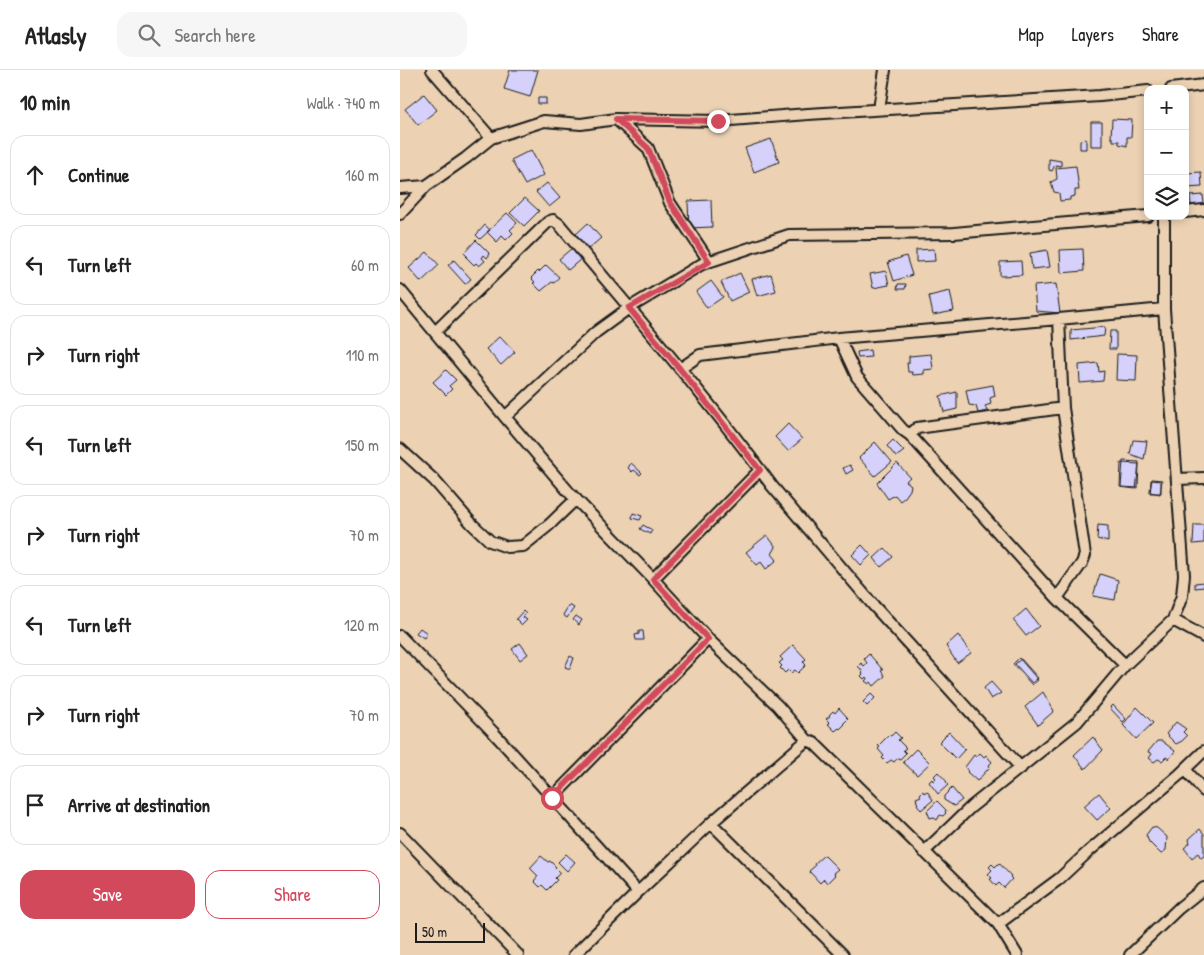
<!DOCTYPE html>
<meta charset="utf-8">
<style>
:root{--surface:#fff;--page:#f6f6f6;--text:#222;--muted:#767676;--line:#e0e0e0;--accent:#d1495b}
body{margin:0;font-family:"Patrick Hand",sans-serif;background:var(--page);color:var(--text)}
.controls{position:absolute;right:15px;top:15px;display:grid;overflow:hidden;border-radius:10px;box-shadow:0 2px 8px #0003}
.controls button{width:45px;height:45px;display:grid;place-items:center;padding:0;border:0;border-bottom:1px solid var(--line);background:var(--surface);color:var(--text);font:25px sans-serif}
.scale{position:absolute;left:15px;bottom:12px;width:70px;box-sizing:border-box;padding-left:5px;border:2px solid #1c1c1c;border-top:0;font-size:14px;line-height:18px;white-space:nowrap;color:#1c1c1c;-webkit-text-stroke:4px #ecd2b3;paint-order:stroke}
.stop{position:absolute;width:15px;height:15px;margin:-11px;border:4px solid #d1495b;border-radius:50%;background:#fff}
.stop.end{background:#d1495b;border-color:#fff;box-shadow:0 1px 5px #0008}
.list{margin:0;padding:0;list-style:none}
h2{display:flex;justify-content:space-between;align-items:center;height:65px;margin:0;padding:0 20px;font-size:21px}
h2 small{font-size:16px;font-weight:400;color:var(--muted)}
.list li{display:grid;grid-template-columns:32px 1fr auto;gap:15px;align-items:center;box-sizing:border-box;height:80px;margin:0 10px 10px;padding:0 10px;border:1px solid var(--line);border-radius:15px}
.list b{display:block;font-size:19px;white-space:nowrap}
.list em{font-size:16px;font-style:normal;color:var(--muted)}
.actions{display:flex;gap:10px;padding:15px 20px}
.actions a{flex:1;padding:11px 0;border:1px solid var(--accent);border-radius:15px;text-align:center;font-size:18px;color:var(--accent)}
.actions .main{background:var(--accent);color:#fff}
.icon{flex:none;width:28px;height:28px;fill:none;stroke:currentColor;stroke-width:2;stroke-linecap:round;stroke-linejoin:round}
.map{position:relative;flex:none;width:804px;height:885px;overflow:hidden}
header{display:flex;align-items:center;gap:30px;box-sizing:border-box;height:70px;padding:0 25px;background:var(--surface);border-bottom:1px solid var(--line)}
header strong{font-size:24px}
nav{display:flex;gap:28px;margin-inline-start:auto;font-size:18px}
.search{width:350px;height:45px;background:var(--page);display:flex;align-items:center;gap:12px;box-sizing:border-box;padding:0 18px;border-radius:15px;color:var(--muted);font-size:19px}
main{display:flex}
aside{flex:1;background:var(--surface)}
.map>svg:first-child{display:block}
</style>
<header>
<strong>Atlasly</strong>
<div class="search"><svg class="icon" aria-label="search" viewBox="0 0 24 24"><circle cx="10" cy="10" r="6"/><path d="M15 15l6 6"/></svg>Search here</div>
<nav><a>Map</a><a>Layers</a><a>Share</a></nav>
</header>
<main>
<aside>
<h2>10 min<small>Walk · 740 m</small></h2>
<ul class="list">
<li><svg class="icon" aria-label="ahead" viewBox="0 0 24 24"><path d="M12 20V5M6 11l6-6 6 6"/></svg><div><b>Continue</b></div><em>160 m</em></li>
<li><svg class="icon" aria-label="left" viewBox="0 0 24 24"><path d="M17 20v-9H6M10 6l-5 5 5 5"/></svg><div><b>Turn left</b></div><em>60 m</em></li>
<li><svg class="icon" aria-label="right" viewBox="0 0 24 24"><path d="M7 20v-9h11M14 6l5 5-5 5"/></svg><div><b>Turn right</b></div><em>110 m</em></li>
<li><svg class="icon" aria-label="left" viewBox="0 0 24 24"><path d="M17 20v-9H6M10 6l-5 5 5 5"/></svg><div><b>Turn left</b></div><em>150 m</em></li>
<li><svg class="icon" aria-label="right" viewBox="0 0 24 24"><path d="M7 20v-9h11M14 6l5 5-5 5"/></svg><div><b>Turn right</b></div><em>70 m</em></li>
<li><svg class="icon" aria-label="left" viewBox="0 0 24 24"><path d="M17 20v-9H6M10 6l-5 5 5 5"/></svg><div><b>Turn left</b></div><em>120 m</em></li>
<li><svg class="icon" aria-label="right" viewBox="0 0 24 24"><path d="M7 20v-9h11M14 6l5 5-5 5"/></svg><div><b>Turn right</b></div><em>70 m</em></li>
<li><svg class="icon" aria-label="arrive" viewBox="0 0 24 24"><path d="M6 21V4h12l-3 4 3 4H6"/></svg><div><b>Arrive at destination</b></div></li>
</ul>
<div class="actions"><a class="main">Save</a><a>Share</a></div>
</aside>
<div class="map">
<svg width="804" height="885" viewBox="0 0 804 885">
<rect width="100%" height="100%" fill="#ecd2b3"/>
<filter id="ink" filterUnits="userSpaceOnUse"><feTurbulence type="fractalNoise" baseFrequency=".02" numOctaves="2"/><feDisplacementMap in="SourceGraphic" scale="10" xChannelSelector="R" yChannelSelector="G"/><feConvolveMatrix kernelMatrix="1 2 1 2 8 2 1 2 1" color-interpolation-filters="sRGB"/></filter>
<g filter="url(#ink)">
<path fill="#d5d1fa" stroke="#1c1c1c" d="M110,0H138L130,27L104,19Z
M24,24L37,40L18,55L5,39Z
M138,28H146V34H138Z
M712,49L732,50L731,67H727V76L719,74V71H713V68H711Z
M691,52H702V76H691Z
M371,69L379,92L354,102L345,78Z
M686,69V79H680V70Z
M131,80L144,105L125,115L111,90Z
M649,89L661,91V96L655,95L652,101L649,100Z
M676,96L679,120H675V126L670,127V130L660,131L659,123L654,122L651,112L657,109L656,98Z
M801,102L802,117L786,118V103Z
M147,113L160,128L149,137L136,122Z
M803,125L804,134L791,135L790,126Z
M125,128L139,141L124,156L110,143Z
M311,130L312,157L289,158L288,131Z
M107,143L117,153L110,160L113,163L106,170L102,166L97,172L87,162Z
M188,153L201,168L187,180L174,166Z
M85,155L90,160L80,169L76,165Z
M76,170L90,184L87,188L84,185L82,188L85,191L79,196L76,193L74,195L66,187L67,186L64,183Z
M172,178L181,189L168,200L159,189Z
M534,179L535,191L516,192V180Z
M683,179L684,201L661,203L660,180Z
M647,180L650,197L632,199L630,183Z
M27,182L39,195L21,212L9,198Z
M506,186L512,205L494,211L488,192Z
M54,190L71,209L65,214L48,195Z
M621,191L622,205L600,206V192Z
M146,195L159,207L154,213L152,212L141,221L133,213L135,212L131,208L138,201L139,202Z
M486,201L489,215L473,218L470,204Z
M340,203L349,222L330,231L321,212Z
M371,204L376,221L357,226L352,209Z
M311,211L323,227L307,238L296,222Z
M498,214H506L505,219H497Z
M656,214L660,243L636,241L634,216Z
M550,221L554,241L533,245L529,226Z
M705,257L704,266L671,270V260Z
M710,261H716V279H709Z
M100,266L115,282L101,295L86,279Z
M470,280L471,287L458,288L457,282Z
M531,284L533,299L524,300V304L513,305L512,302H508L507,293H509V286Z
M717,284L737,285L736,311L716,310Z
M698,293L699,302L704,301L703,311L680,313L679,295Z
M46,300L56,310L49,316L52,319L46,325L33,312Z
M593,315L595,326L590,328L591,334L585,336L587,341L578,343L576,336L569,335L566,320Z
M557,322V339L544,342L540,326Z
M388,354L402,369L388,381L375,367Z
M493,370L504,381L496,387L487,376Z
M733,370L747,371L744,389L730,384Z
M475,372L492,392L475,406L459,388Z
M723,391L739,392L738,418L721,417Z
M231,393L242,403L240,405L234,400L232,402L228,398Z
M497,393L510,407L506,411L511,415L510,420L505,427L500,431L495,425L488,429L477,413Z
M721,393L739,394L736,419L720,417Z
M450,395L453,400L446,404L443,398Z
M752,409L762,410L760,424L750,422Z
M751,410L761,411V423H750Z
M233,443L242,446L240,450L232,448Z
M243,455L252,460L250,464L240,459Z
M698,455L708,456V472L697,469Z
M794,455H804V473L793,474Z
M367,465L376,477L372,484L377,490L366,499L361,492L357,495L346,482Z
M462,475L471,485L461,495L452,485Z
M485,478L493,487L481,497L474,488Z
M700,504L718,510L715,530L693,526Z
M804,512V517L795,518V513Z
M169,535L174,538L167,548L163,545Z
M626,539L639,556L626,566L613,550Z
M123,541L126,544L123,547L127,550L122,555L116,549Z
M176,546L182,550L179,555L173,550Z
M20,558L27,563L24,568L16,563Z
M239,561H243L244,570H236L235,565L239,564Z
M558,565L571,583L557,593L546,576Z
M120,573L128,584L120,590L112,579Z
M393,575L406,589L403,592L406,595L398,603L395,600L391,603L388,600L385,603L380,598L382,596L379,593L383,590L380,587Z
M469,584L483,600L481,601L485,606L474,616L471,612L469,614L465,611L467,609L466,607L464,609L461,606L463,604L462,603L463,602L458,596L461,593L464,596L467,593L464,589Z
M170,586L174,588L170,599L165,597Z
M619,588L638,610L632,615L613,594Z
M621,589L638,608L632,613L615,594Z
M591,612L601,623L591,629L584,618Z
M643,622L654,641L638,655L625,637Z
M471,624L475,628L467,636L463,632Z
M713,635L726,649L723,652L710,638Z
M737,637L753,653L736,669L723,655Z
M439,638L447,647H446L448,649L443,654L444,655L440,659L439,658L435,661L428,654L430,653L426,649L430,646L429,645L433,641L435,643Z
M776,652L786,659L783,662L787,666L782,671L776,674L766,664Z
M495,662L501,668L498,670L506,678L503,680L506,683L500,689L498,688L494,692L491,690L487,693L482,688L484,686L478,679L480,677L478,676L489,665L491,666Z
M549,662L565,679L556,689L539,672Z
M693,667L703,680L685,699L674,685Z
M757,671H762L775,681L769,689L766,687L762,691L758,689L754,692L749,688L752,684L748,682Z
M516,679L530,693L517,705L503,692Z
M580,683L584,687L586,685L592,692L589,695L590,697L588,699L577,711L567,702L568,701L565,697L574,685L576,687Z
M538,702L547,712L546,713L548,715L538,724L529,712L532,709L533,711L536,708L534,706Z
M552,718L562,730L554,736L544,730V726Z
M523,721L524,723L527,721L533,730L521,740L517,734L518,733L516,731H517L516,728L521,726L520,724Z
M699,723L711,738L697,750L684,736Z
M537,731L546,740L545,742L546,743L543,746L540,745L537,750L533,747L530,748L527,741Z
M752,757L757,758L767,767L766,780L761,784L749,772L746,765Z
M800,759L804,764V786L801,788L798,783L792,788L784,778L790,773L789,769Z
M166,784L175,792L167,801L158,792Z
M424,785L438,799L433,803L435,805L427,813L424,809L420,813L409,801L415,796L414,794Z
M141,786L148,792L150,791L156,797L155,798L160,803L155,808L157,810L147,820L142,815L140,817L134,811L138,806L130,798Z
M599,793L611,806L610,807L612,809L604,818L599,813L596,816L590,809L592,808L588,804L592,800L589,797L592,794L595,797Z"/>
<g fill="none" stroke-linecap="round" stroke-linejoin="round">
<defs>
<path id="street" d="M32,0L91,68
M771,19L804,15
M479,39L485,0
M216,49L248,78L270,133L309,191
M0,118L26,116
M785,142L804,140
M0,144L26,116L66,88L91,68L144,51L181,54L216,49L318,51L408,44L700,26L748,21
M0,220L105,347L168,421L253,509L308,569L378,636L407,670L414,673L598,854L617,885
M35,262L148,152L153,150L159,154C231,240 305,325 372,416L474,536L621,698
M439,268L457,307L503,360L510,365L657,528L725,595
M280,299L300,285L439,268L659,249L764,239
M105,347L196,262L229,238L302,194L389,165L554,163L748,146
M510,365L517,358L663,338
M0,379L34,410L72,454L90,471L107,477L123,476L149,455L176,429
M777,409L804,408
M253,509L360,400
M657,528L682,493L685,485L663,338L659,249
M773,550L804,567
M0,566L93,662L238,822
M785,699L804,721
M152,728L308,569
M311,753L443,885
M0,763L118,885
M524,782L571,737L677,652L725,595L773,550L782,526L784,505L764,239V146
M598,854L659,809L688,782L779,705L804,681
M174,885L238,822L311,753L407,670
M730,885L779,838L804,818"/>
</defs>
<use href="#street" stroke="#1c1c1c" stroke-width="14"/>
<use href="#street" stroke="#ecd2b3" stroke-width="10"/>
</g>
</g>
<g fill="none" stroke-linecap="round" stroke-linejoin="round" filter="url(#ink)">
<path stroke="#d1495b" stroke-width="6" d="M152,728L308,569L253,509L360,400L280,299L229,238L309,192L270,132L248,78L216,49L318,51"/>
</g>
</svg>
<div class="controls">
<button>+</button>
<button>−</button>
<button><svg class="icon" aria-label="layers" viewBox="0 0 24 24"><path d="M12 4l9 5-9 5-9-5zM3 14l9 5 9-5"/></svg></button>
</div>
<div class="scale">50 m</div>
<div class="stop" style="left:152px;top:728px"></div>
<div class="stop end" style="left:318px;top:51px"></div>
</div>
</main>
